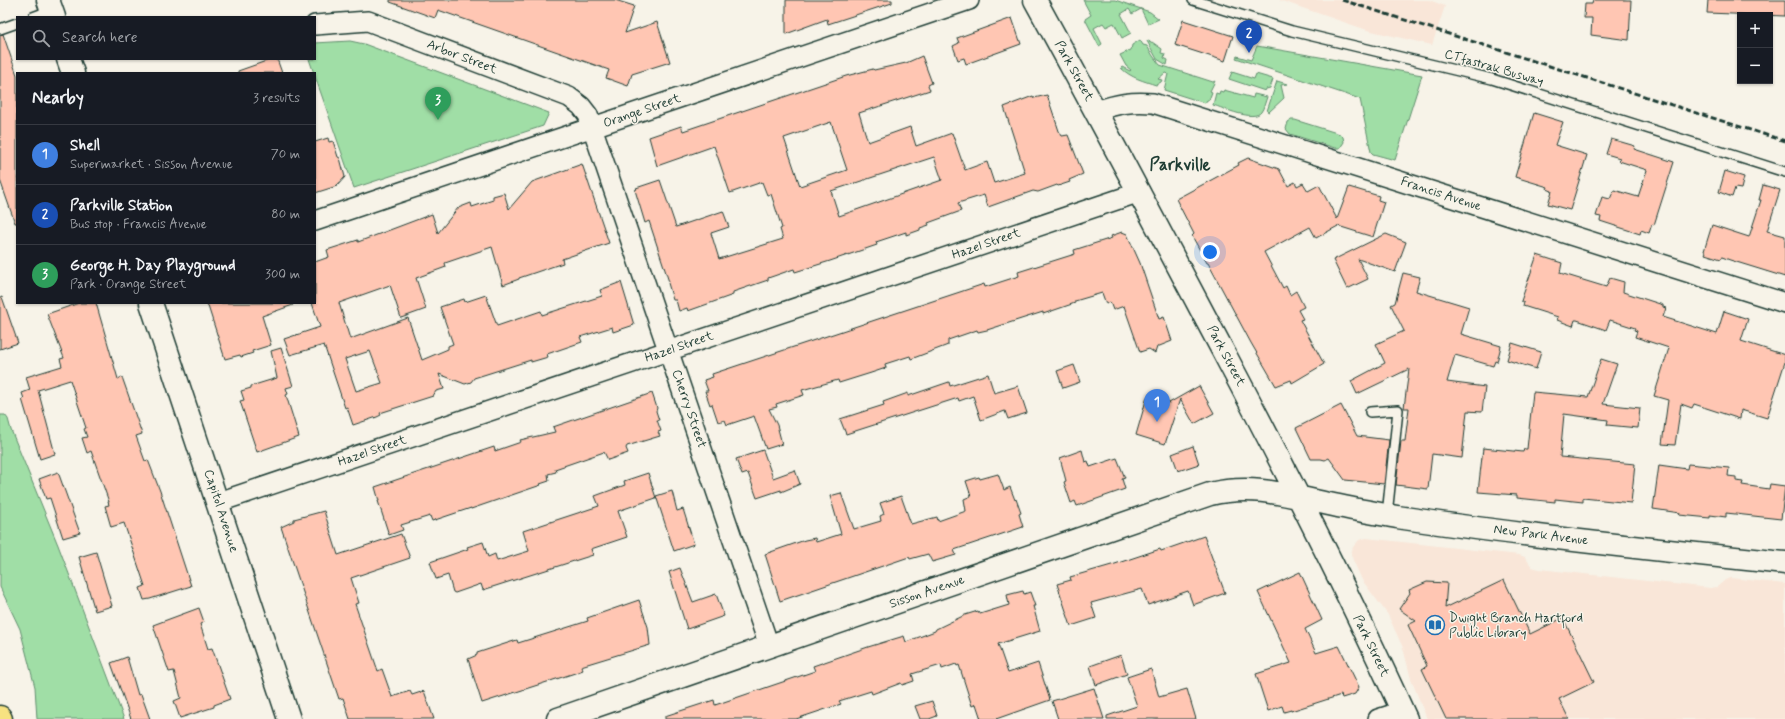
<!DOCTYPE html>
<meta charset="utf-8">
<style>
:root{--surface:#171b24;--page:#20242c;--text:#f1f3f6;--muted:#9ea1a6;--line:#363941;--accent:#ea580c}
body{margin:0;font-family:Mynerve,sans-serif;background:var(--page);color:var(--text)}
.controls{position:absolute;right:12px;top:12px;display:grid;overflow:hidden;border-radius:0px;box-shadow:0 1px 3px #0004}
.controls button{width:36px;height:36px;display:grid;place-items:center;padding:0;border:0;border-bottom:1px solid var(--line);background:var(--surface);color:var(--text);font:20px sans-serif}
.you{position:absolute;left:1210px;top:252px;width:14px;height:14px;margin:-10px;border:3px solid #fff;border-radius:50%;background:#1a73e8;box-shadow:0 0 0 6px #1a73e833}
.badge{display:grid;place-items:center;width:26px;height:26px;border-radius:50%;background:var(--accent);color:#fff;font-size:13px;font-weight:700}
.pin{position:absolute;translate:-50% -33px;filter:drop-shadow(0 1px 2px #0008)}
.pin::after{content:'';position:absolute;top:21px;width:14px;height:12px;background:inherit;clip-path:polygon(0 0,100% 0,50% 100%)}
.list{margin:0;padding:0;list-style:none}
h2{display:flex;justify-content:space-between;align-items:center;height:52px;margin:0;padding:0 16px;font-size:17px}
h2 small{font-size:13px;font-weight:400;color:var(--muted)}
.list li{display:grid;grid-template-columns:26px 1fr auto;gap:12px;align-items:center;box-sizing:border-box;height:60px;padding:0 16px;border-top:1px solid var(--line)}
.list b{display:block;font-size:15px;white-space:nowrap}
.list p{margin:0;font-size:13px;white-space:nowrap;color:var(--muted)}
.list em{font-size:13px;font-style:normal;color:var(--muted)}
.icon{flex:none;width:22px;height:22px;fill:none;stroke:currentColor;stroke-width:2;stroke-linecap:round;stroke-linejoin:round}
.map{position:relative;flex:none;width:1785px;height:719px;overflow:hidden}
.search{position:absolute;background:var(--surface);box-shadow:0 1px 3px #0004;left:16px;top:16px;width:300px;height:44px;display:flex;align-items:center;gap:10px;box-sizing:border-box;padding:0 14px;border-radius:0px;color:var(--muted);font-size:15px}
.panel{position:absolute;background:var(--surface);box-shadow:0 1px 3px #0004;left:16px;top:72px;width:300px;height:232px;border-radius:0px}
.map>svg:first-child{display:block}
</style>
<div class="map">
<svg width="1785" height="719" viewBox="0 0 1785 719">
<rect width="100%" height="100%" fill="#f7f3e8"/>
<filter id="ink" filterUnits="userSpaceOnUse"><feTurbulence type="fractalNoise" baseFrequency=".025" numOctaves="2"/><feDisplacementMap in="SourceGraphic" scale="8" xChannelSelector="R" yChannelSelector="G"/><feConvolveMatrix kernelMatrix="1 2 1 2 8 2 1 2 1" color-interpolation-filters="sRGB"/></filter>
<g filter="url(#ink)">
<path fill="#f9e6d8" d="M1279,0H1429L1445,6L1432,45L1367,30Z
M1366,538L1519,555L1525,557L1532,567L1539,569L1710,588L1717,587L1725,580L1731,578L1785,584V719H1427L1411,679L1403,648L1388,615L1362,580L1353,560L1351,554L1353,547L1359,540Z"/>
<path fill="#a0dea6" stroke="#608e6d" d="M1083,0H1115L1150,12L1159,19L1148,24L1141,9L1132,14L1129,9L1121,14L1131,33L1122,38L1114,23L1106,27L1103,23L1094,28L1102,44L1099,46L1085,19L1091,15Z
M1140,40L1143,45L1147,46L1153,56L1160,65L1213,82L1215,81L1210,91L1212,92L1209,100H1207L1205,103L1164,90L1168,74L1165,73L1158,79L1162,80L1161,82L1156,85C1144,81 1131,78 1121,68L1122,67L1130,71L1131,70L1126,66L1120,55L1131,50L1132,45Z
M1149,40L1150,43L1152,42L1162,49L1161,53L1165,54L1164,58L1168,60L1167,65L1157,59L1147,41Z
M350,41L364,44L549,113L543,126L354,188L309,59H315V43Z
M1257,46L1422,75L1395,160L1373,154L1371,152L1360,99L1236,58L1237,56L1251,60Z
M1232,72L1254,79L1256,74L1273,79L1270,88L1266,89L1265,91L1229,79Z
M1277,81L1287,84L1281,85L1284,98L1269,112L1267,111Z
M1224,90L1253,98L1254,94L1267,97C1265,102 1264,108 1261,112C1254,122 1223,108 1213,105L1216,93L1219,94L1220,91L1223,92Z
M1291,120H1295L1340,134L1343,137L1344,142L1340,148H1335L1290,134L1286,129L1288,122Z
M0,415H5L8,419L11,430L58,545L124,719H37L35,687L20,629L0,587Z"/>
<path fill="#ffc6b3" stroke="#1f3d34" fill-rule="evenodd" d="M390,0H615L634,6L625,33L657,22L670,62L632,74L628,86L606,78L609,70L438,10L435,18L390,2Z
M786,0H892V3L828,24L827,19L786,34Z
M1593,0H1631L1629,40L1591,35L1592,18H1584L1585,4H1592Z
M1708,0H1785V16L1707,13Z
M1012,18L1021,44L966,64L964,58L958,60L953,46L959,43L957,38Z
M1183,20L1233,36L1225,61L1175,45Z
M3,34L17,75V223H15L0,180V35Z
M922,56L932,83L928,85L930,90L859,113L868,142L910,127L916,146L952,133L965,170L987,162L994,183L1025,173L1004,107L1033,96L1034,98L1047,95L1059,131L1062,136L1068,135L1083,174L1069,180L1070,182L1058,186L1057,185L1038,192L1033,191L988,207L984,195L958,203L961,211L928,223L929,225L920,228V230L906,235V232L876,242L877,245L830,261L795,272L794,269L768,278V280L733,292V295L688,311L687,308L679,311L676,300H673L668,283L669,282L649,221L645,223L635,190L637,189L636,188L660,180L676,227L723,211L729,227L711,233L719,259L783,239L780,229L782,228L771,194L767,195L762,182L730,193L714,146L657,166L649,137L681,126L683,131L846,76L873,69L874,70L906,63ZM831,122L847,170L800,186L784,138ZM934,157L942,180L839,216L831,191Z
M272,59H277L282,73H238V71Z
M1534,113L1563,122L1555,145L1587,155L1570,210L1548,204L1552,191L1547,189L1548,187L1515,177Z
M328,138L329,142L333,141L338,157L340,158L345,177L337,186L315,193V142Z
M1611,139L1635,146L1634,149L1674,162L1654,225L1652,224L1649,233L1641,230L1640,234L1600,221L1601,217L1596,216L1602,197L1610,199L1614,190L1638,197L1647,170L1619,161L1620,158L1606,154Z
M1248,158L1279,169L1288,186L1295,182L1297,186L1303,183L1308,191L1319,185L1337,219L1349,187L1379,196L1378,200L1384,202L1373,237L1338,226L1316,238L1310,227L1264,252L1283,288L1286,286L1290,295L1296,291L1304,307L1298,310L1303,319L1300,320L1324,364L1292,383L1291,380L1276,386L1251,343L1208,263H1207L1192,236L1194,234L1176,199L1239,165L1238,163Z
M582,164L609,243L562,259L563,263L519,278V279L503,285L492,247L445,263L446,267L416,278L426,309L401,318L390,285L339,303L350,339L408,318L422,360L448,349V346L453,344L440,307L464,299L465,302L486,295L497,326L541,311L542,315L602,296L600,290L621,282L634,325L613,332L612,327L580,337L582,342L547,354L548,357L531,362V360L474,378L471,382L465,384L439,374L444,389L436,391L433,396L380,413L381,415L377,417L353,425L347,407L345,408L324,345L290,355L284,339L320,327L312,303H315V262L329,257L327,250L358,240V242L432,214L438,233L458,208L471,203L472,207L493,200V196L504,193L509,209L532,182ZM370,351L382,383L356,391L345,359Z
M1725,171L1744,177L1741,189L1735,188L1732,197L1719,192Z
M1763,185L1780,190L1767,231L1785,236V277L1730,260L1722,257L1721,259L1705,254L1706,252L1704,251L1712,225L1749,237L1761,200H1759Z
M1122,232L1127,234L1140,263L1159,319L1164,317L1172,341L1157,347L1155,353L1149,349L1140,352L1124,306L1113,310L1110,302L1106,304L1102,293L1075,301V303L1043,314V312L987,330L978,332L977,330L948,340V345L911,359L910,356L885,364L886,368L871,373L839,383L838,380L802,390L804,395L776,404L777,407L769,409L777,425L782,444L766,449L754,416L727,425L725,420L718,422L712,404L710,405L705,391H708L704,380L713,377L712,374L984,284L985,287L1019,276L1018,272L1075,254L1074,250L1112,238L1111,236Z
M1386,234L1406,242L1395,272L1358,259L1368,279L1347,289L1333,260Z
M1537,255L1562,263L1560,273L1606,287L1610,278L1624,282L1623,292L1663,305V307L1666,308L1663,317L1717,334L1724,311L1748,319L1741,341L1785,355V362L1767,418L1741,410L1740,419L1694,404L1692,408L1681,404L1675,445L1662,444L1668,400L1654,396L1669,348L1635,337L1637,331L1634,330L1635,328L1610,320L1606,330L1577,320H1575L1573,326L1557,320L1558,317L1523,306L1524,302L1521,301Z
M1403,273L1420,277L1416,291L1469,307L1461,334L1501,346L1497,362L1495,361L1493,366L1455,355L1447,382L1485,387L1482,412L1467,411L1462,458L1432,454L1428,489L1396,485L1401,441H1405L1409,408H1404L1409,369L1357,394L1351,381L1385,363L1376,344L1404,331L1391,305L1395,303Z
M2,297L18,343L0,349V298Z
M79,303H96L118,379L122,377L142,434L136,436L145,461L148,460L160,491L191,586L150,599L144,600L140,588L145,586L124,523L111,527L105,506L109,505L108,502H109L91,451L87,453L82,438L87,437L84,429L86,428L70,380L38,390L55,454L40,459L22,399H24L22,393L30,390L26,377L62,366L60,359L64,358L47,314Z
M207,303H292L293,305L262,316L271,345L252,351L253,353L241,357L240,355L225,359Z
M1512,343L1541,352L1536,369L1507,360Z
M281,348L293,386L286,388L288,394L286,395L299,437L257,452L240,401L244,400L241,391L251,388V386L277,378L271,351Z
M1601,359L1617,364L1603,404L1640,408L1638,428L1607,425L1608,420L1564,414L1560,457L1635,464L1631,503L1583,498V502L1555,499V502L1517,498V495L1478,492L1483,448L1523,452L1524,449H1527L1533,392L1588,397Z
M1074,365L1080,382L1063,388L1057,371Z
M988,374L994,393L1018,386L1027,413L1008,419L1005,411L981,420L973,396L959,401L958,398L846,434L840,419L884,405L883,402L908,393V396L949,382L950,386Z
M1199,386L1214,413L1194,424L1180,399L1165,444L1136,435L1147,397L1152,399V397L1169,403Z
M652,393L657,408L656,411L659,420H657L661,431L658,432L660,436L627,446L626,448L628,453L608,460L604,452L555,469L556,472L548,474L549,481L540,484L541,485L471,509V508L432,521L430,516L401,525L403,530L389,535L378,501H379L375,487L494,447L495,451L521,442L520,440L555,432L553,427Z
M1341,405L1357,436L1389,440L1384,484L1345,480L1329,458L1325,460L1321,459H1311L1296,428Z
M1193,446L1199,464L1178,471L1172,454Z
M763,450L773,478L795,470L800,484L781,492V490L757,498L748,473L742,475L736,459Z
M1082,450L1085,462L1088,461L1090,467L1117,458L1125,478L1122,479L1125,489L1077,506L1075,501L1071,503L1064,482L1066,481L1060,458Z
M1688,464L1729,468L1728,476L1736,477V481L1743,482L1742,485L1769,489L1770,484L1785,486L1781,519L1726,513V517L1710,515V518L1679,515L1680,513L1653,509L1659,465L1687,469Z
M58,472L80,533L63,538L50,498L46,499L39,479Z
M648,473L656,498L618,511L627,537L591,549L593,555L483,590L481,584L455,593L453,592L448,575L436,579L430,562L468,549L467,547L483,542L488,557L495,554L497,561L529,551L523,531L599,506L595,496L625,485L624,481Z
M998,474L1004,490L1010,487L1015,500L1016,499L1021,513L1019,514L1023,527L954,550L956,555L932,562L928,554L910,559L909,557L780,601L765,554L805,540L815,538L816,542L841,534L830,496L841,493L854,529L881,521L880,516L884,514L880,503L901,496L911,524L937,517L938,521L966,511L964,499L971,496L966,481L979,477L980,479Z
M672,491L677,511L683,509L694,544L674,551L656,496Z
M324,511L338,555L401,534L410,558L351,578L359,603L355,604L378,671L382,669L392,697L410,691L412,695L424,691L434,719H350L343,698L339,699L281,527L294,521V519Z
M1204,536L1225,593L1193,605L1188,591L1148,605L1142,589L1091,603L1096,618L1071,626L1057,584L1071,580L1070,577L1084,573L1115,564L1160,549L1161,551Z
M96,552L112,606L95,611L79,557Z
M680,568L693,602L716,594L724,616L687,629L669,572Z
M1300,572L1322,620L1305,629L1316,653L1339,646L1359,687L1355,694L1342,698L1341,695L1291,711V710L1284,712L1282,706L1268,711L1256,674L1291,663L1258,592Z
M1504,580L1530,634L1563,618L1594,682L1559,699L1569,719H1446L1422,669L1427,666L1408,625L1416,621L1399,609L1410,593L1409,590L1427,582L1447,583L1445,608Z
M1023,591L1024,594L1030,592L1035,606H1033L1040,631L998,644L1008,673L1038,663L1050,700L996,719H981L976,704L972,706L959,665L957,666L956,664L942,669L941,665L912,674L914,681L902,685L901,683L872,694L871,691L839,701L841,704L796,719H665V716L714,700L715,705L815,671L813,666L868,647L904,636L906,642L935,631L936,629L965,615L978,611L980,614L1009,605L1007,595Z
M639,600L648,627L650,645L581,666L583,670L575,673L482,703L468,659L477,655V653L517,640L518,643L588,621L587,618Z
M199,608L204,622L200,624L208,649L212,648L230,699L214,705V707L180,718L174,701L181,698L174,671L169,672L153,625Z
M1121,655L1127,674L1096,685L1090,666Z
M127,657L138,695L141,694L150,719H131L111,663Z
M1151,669L1159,697L1187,689L1196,719H1107V716L1137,706L1127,677Z
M1094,688L1104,719H1058L1052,701Z
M932,701L937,716L929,719H920L915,706Z"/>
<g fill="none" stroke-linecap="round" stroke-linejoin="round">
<defs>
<path id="service" d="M1193,0L1292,31L1492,79L1785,172
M33,17L52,10
M0,29L17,23
M1370,412L1398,410L1387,515"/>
<path id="minor" d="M315,25L368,21L569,97L581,106L588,115L769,646
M1096,111C1117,104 1131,101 1153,103L1785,303
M315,221L969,0
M219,502L1140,192
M1378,719L1403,711"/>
<path id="secondary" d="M48,0L54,17
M1035,0C1099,116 1161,234 1223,351C1287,472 1349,594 1406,719
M68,59L73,73
M151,303L289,719
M558,719L1210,494C1253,484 1287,495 1329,504C1351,509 1375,513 1397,517C1525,536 1656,550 1785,563"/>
<path id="motorway" d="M0,717L1,719"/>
</defs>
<use href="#service" stroke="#1f3d34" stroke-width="12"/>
<use href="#minor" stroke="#1f3d34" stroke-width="22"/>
<use href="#secondary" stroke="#1f3d34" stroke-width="25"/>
<use href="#motorway" stroke="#1f3d34" stroke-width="25"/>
<use href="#service" stroke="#f7f3e8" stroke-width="9"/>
<use href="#minor" stroke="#f7f3e8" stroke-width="19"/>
<use href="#secondary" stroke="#f7f3e8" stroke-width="22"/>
<use href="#motorway" stroke="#f7e281" stroke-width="22"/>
<path stroke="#1f3d34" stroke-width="3" stroke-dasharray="6 3" stroke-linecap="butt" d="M1342,0L1785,141"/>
</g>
</g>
<defs>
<symbol id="library-ring" viewBox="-11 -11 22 22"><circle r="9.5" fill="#f7f3e8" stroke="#1f6fb2" stroke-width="1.5"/><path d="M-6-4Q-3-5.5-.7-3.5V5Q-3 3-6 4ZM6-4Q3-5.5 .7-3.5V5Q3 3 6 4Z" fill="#1f6fb2"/></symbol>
</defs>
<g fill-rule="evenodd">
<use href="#library-ring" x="1424" y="614" width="22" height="22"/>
</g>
<g text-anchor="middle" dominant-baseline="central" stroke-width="3" stroke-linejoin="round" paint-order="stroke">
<g font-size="13" fill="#1f3d34" stroke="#f7f3e8">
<text transform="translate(462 57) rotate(21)">Arbor Street</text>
<text transform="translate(1494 68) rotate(16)">CTfastrak Busway</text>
<text transform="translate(1074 71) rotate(61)">Park Street</text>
<text transform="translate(642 111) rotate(-19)">Orange Street</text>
<text transform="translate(1441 194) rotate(18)">Francis Avenue</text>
<text transform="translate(986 244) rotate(-19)">Hazel Street</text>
<text transform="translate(679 347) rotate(-19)">Hazel Street</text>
<text transform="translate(1226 356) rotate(62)">Park Street</text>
<text transform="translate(689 409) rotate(71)">Cherry Street</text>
<text transform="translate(372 451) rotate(-19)">Hazel Street</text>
<text transform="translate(221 511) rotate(72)">Capitol Avenue</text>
<text transform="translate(1541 535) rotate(7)">New Park Avenue</text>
<text transform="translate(927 592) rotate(-19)">Sisson Avenue</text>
<text transform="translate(1371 646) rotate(64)">Park Street</text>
</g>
<g font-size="13" fill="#1f3d34" stroke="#f7f3e8" text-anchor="start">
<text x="1449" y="618">Dwight Branch Hartford<tspan x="1449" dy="15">Public Library</tspan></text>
</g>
<g font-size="17" font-weight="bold" fill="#1f3d34" stroke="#f7f3e8">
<text x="1180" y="165">Parkville</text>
</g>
</g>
</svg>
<div class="controls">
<button>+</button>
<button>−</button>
</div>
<div class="you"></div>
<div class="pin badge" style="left:1157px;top:422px;background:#3f7fe0">1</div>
<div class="pin badge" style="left:1249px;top:53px;background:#1a4fb4">2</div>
<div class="pin badge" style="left:438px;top:120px;background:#2e9e5b">3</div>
<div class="search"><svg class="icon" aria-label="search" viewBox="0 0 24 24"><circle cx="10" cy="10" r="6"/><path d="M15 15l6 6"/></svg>Search here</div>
<section class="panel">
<h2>Nearby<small>3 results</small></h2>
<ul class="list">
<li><span class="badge" style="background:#3f7fe0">1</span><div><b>Shell</b><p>Supermarket · Sisson Avenue</p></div><em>70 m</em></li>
<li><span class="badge" style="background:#1a4fb4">2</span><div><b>Parkville Station</b><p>Bus stop · Francis Avenue</p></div><em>80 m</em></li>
<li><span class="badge" style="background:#2e9e5b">3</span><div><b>George H. Day Playground</b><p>Park · Orange Street</p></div><em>300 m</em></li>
</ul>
</section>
</div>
